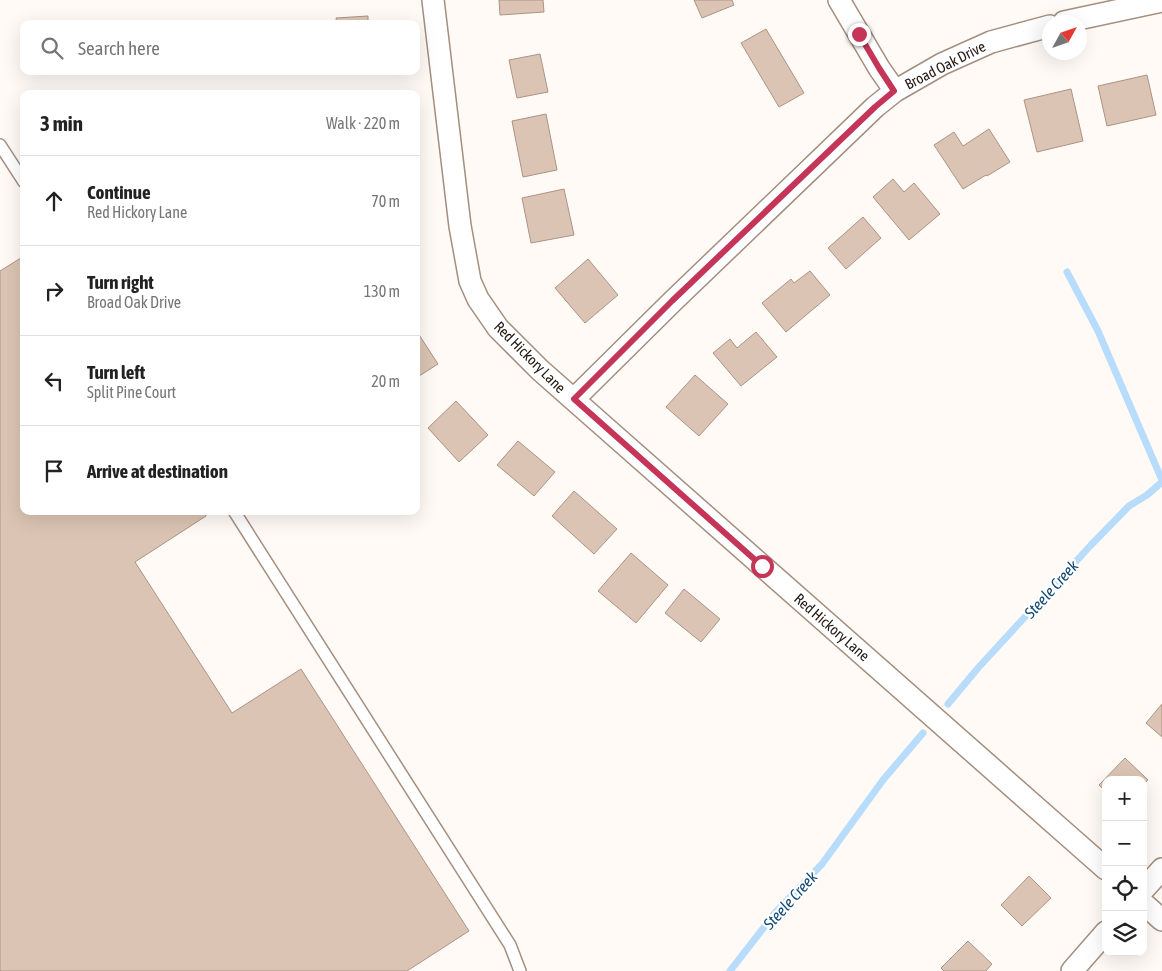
<!DOCTYPE html>
<meta charset="utf-8">
<style>
:root{--surface:#fff;--page:#f6f6f6;--text:#222;--muted:#767676;--line:#e0e0e0}
body{margin:0;font-family:"Asap Condensed",sans-serif;background:var(--page);color:var(--text)}
.controls{position:absolute;right:15px;bottom:15px;display:grid;overflow:hidden;border-radius:10px;box-shadow:0 5px 20px #0002}
.controls button{width:45px;height:45px;display:grid;place-items:center;padding:0;border:0;border-bottom:1px solid var(--line);background:var(--surface);color:var(--text);font:25px sans-serif}
.compass{position:absolute;left:1042px;top:15px;width:45px;height:45px;border-radius:50%;background:var(--surface);box-shadow:0 5px 20px #0002;rotate:50deg}
.stop{position:absolute;width:15px;height:15px;margin:-11px;border:4px solid #c53558;border-radius:50%;background:#fff}
.stop.end{background:#c53558;border-color:#fff;box-shadow:0 1px 5px #0008}
.list{margin:0;padding:0;list-style:none}
h2{display:flex;justify-content:space-between;align-items:center;height:65px;margin:0;padding:0 20px;font-size:21px}
h2 small{font-size:16px;font-weight:400;color:var(--muted)}
.list li{display:grid;grid-template-columns:32px 1fr auto;gap:15px;align-items:center;box-sizing:border-box;height:90px;padding:0 20px;border-top:1px solid var(--line)}
.list b{display:block;font-size:19px;white-space:nowrap}
.list p{margin:0;font-size:16px;white-space:nowrap;color:var(--muted)}
.list em{font-size:16px;font-style:normal;color:var(--muted)}
.icon{flex:none;width:28px;height:28px;fill:none;stroke:currentColor;stroke-width:2;stroke-linecap:round;stroke-linejoin:round}
.map{position:relative;flex:none;width:1162px;height:971px;overflow:hidden}
.search{position:absolute;background:var(--surface);box-shadow:0 5px 20px #0002;left:20px;top:20px;width:400px;height:55px;display:flex;align-items:center;gap:12px;box-sizing:border-box;padding:0 18px;border-radius:10px;color:var(--muted);font-size:19px}
.panel{position:absolute;background:var(--surface);box-shadow:0 5px 20px #0002;left:20px;top:90px;width:400px;height:425px;border-radius:10px}
.map>svg:first-child{display:block}
</style>
<div class="map">
<svg width="1162" height="971" viewBox="0 0 1162 971">
<rect width="100%" height="100%" fill="#fffaf6"/>
<g fill="none" stroke-linecap="round" stroke-linejoin="round">
<path stroke="#b8dcfc" stroke-width="7" d="M1067,272L1098,331L1162,480
M948,704L978,668L1091,545L1129,506L1147,495L1162,482
M730,971L775,913L822,864L883,780L923,733"/>
</g>
<path fill="#dbc4b3" stroke="#aa9484" d="M499,0H543L544,12L500,15Z
M694,0H732L734,5L702,18Z
M368,16V24H337L336,18Z
M766,29L804,93L779,107L741,43Z
M540,54L548,92L517,98L509,60Z
M1147,75L1156,115L1107,126L1098,86Z
M1071,89L1083,141L1037,152L1024,100Z
M546,114L557,170L523,177L512,121Z
M989,129L1010,162L987,176L986,175L963,189L934,145L954,132L963,146Z
M893,179L904,192L914,183L940,214L909,240L873,197Z
M564,189L574,235L531,243L522,198Z
M863,217L881,238L846,269L828,248Z
M24,256V511H204L206,516L135,562L232,713L301,669L469,931L407,971H0V271Z
M588,259L618,295L585,323L555,288Z
M810,271L830,295L786,332L762,303L791,279L794,283Z
M416,330L438,364L416,378Z
M756,332L777,357L741,386L713,353L730,339L737,348Z
M695,375L728,404L699,436L666,407Z
M456,401L488,435L459,462L428,428Z
M518,441L555,472L534,496L497,465Z
M574,491L617,529L594,554L552,516Z
M631,553L668,585L636,623L598,591Z
M684,589L720,619L701,642L665,613Z
M1162,704V737L1146,723Z
M1125,758L1148,780L1143,785V780H1106V792L1099,785Z
M1029,876L1051,898L1022,926L1001,905Z
M968,941L992,964L986,971H944L941,968Z"/>
<g fill="none" stroke-linecap="round" stroke-linejoin="round">
<defs>
<path id="service" d="M0,145L24,182
M234,511L510,945L520,971"/>
<path id="minor" d="M433,0L460,226L470,281L478,299L498,328L540,370L1106,869
M839,0L879,68L895,91
M1064,22L1162,1
M574,399L673,301L875,107L895,91L942,64L991,42L1050,26
M1143,890L1162,869
M1143,903L1162,920
M1072,971L1106,932"/>
</defs>
<use href="#service" stroke="#a48e7e" stroke-width="14"/>
<use href="#minor" stroke="#a48e7e" stroke-width="24"/>
<use href="#service" stroke="#fff" stroke-width="11"/>
<use href="#minor" stroke="#fff" stroke-width="21"/>
</g>
<g fill="none" stroke-linecap="round" stroke-linejoin="round">
<path stroke="#c53558" stroke-width="6" d="M762,566L574,399L672,301L875,107L894,91L879,68L859,34"/>
</g>
<g text-anchor="middle" dominant-baseline="central" stroke-width="4.5" stroke-linejoin="round" paint-order="stroke">
<g font-size="15" fill="#221a14" stroke="#fff">
<text transform="translate(945 65) rotate(-27)">Broad Oak Drive</text>
<text transform="translate(530 357) rotate(45)">Red Hickory Lane</text>
<text transform="translate(832 627) rotate(41)">Red Hickory Lane</text>
</g>
<g font-size="16" font-style="italic" fill="#134a73" stroke="#fff">
<text transform="translate(1051 589) rotate(-48)">Steele Creek</text>
<text transform="translate(790 900) rotate(-48)">Steele Creek</text>
</g>
</g>
</svg>
<div class="controls">
<button>+</button>
<button>−</button>
<button><svg class="icon" aria-label="locate" viewBox="0 0 24 24"><circle cx="12" cy="12" r="6"/><path d="M12 2v4M12 18v4M2 12h4M18 12h4"/></svg></button>
<button><svg class="icon" aria-label="layers" viewBox="0 0 24 24"><path d="M12 4l9 5-9 5-9-5zM3 14l9 5 9-5"/></svg></button>
</div>
<svg class="compass" viewBox="-18 -18 36 36"><path d="M0-13l5 13h-10z" fill="#e53935"/><path d="M0 13l5-13h-10z" fill="#767676"/></svg>
<div class="stop" style="left:762px;top:566px"></div>
<div class="stop end" style="left:859px;top:34px"></div>
<div class="search"><svg class="icon" aria-label="search" viewBox="0 0 24 24"><circle cx="10" cy="10" r="6"/><path d="M15 15l6 6"/></svg>Search here</div>
<section class="panel">
<h2>3 min<small>Walk · 220 m</small></h2>
<ul class="list">
<li><svg class="icon" aria-label="ahead" viewBox="0 0 24 24"><path d="M12 20V5M6 11l6-6 6 6"/></svg><div><b>Continue</b><p>Red Hickory Lane</p></div><em>70 m</em></li>
<li><svg class="icon" aria-label="right" viewBox="0 0 24 24"><path d="M7 20v-9h11M14 6l5 5-5 5"/></svg><div><b>Turn right</b><p>Broad Oak Drive</p></div><em>130 m</em></li>
<li><svg class="icon" aria-label="left" viewBox="0 0 24 24"><path d="M17 20v-9H6M10 6l-5 5 5 5"/></svg><div><b>Turn left</b><p>Split Pine Court</p></div><em>20 m</em></li>
<li><svg class="icon" aria-label="arrive" viewBox="0 0 24 24"><path d="M6 21V4h12l-3 4 3 4H6"/></svg><div><b>Arrive at destination</b></div></li>
</ul>
</section>
</div>
